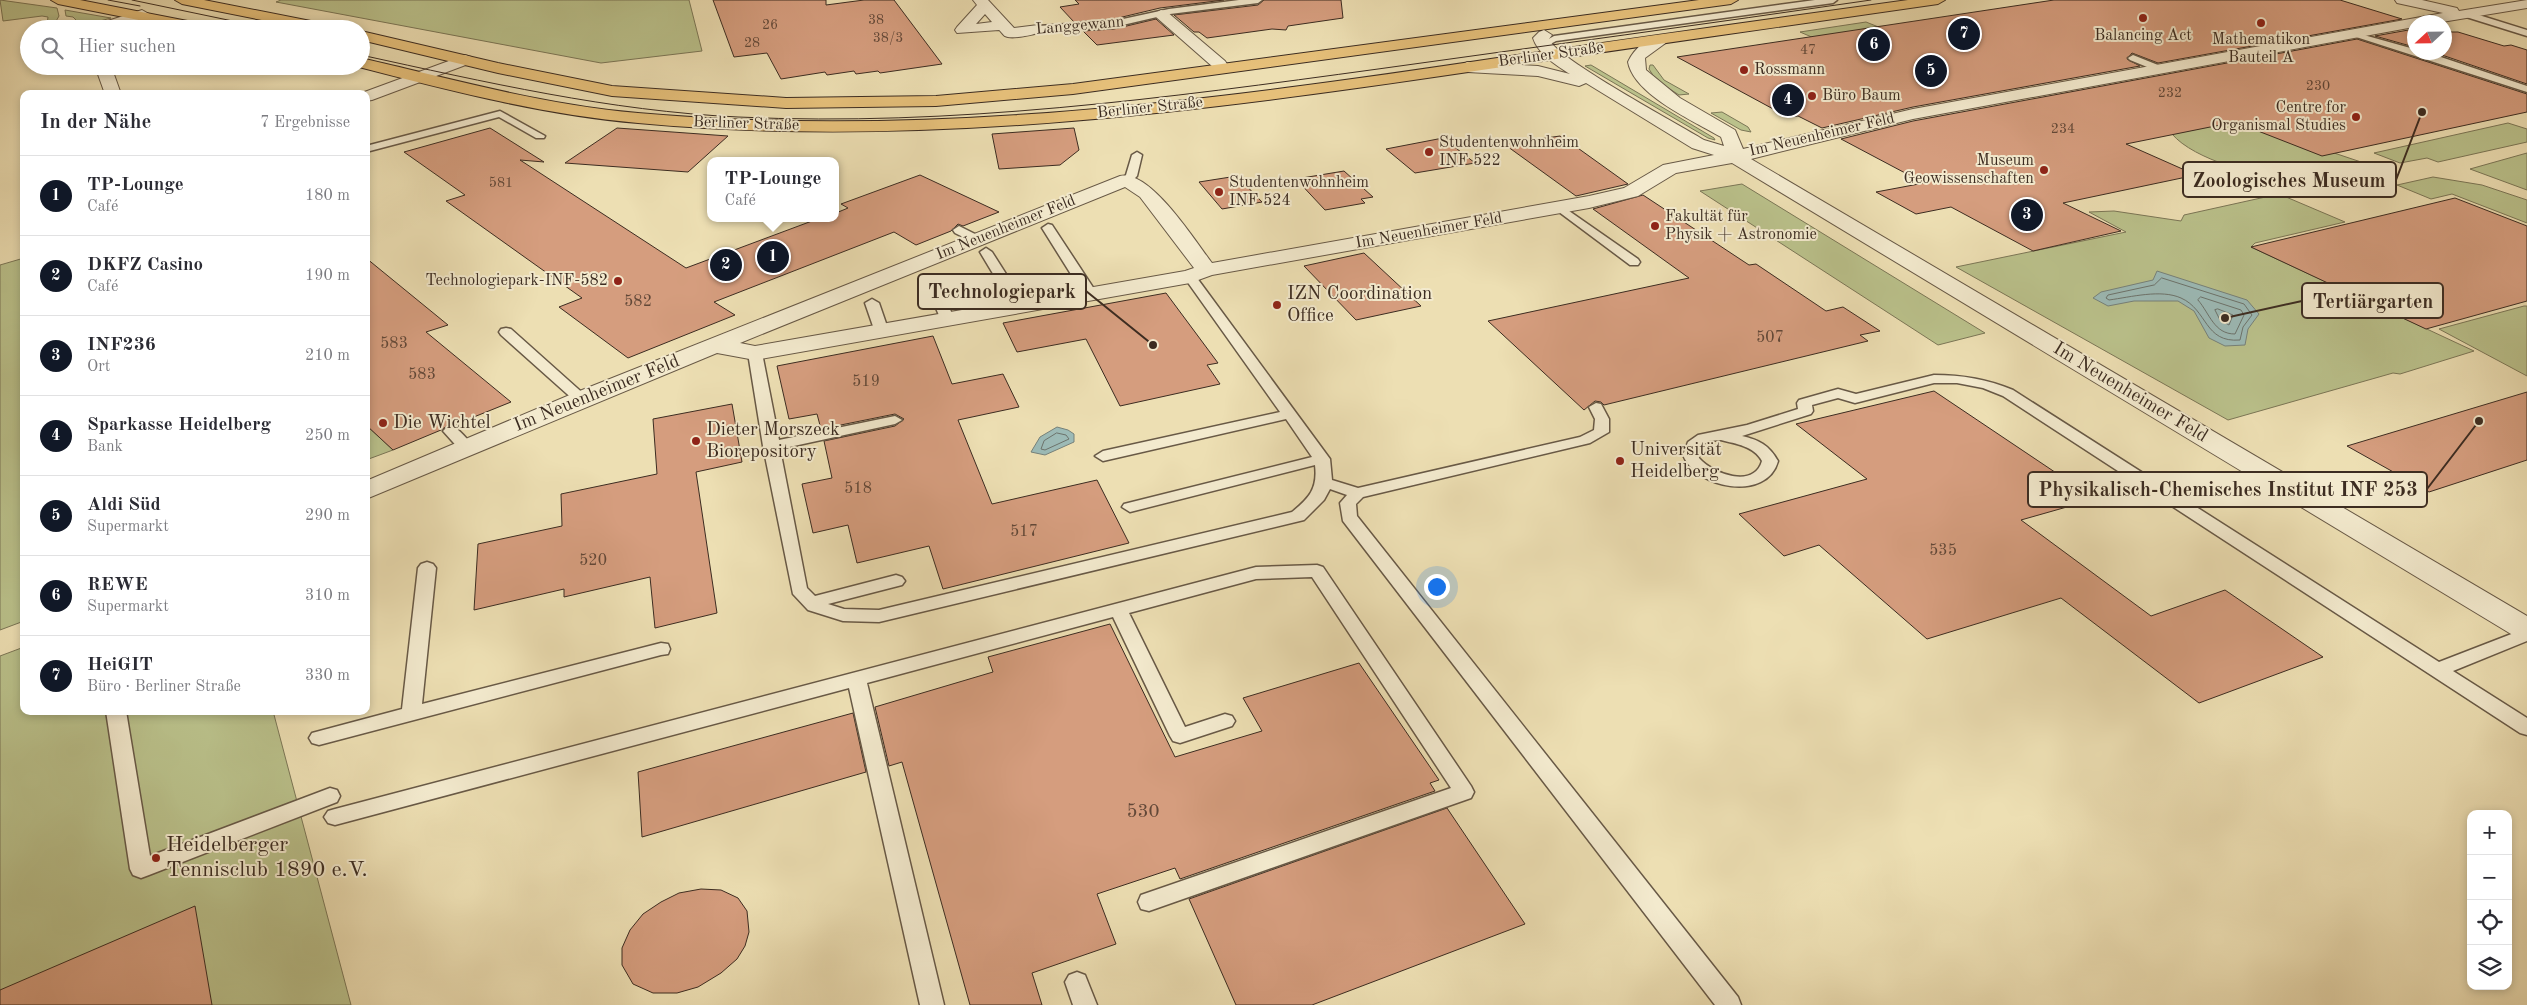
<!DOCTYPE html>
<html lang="de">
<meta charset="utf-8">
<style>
:root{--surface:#fff;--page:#f2f2f3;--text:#2b2b33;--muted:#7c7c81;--line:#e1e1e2;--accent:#111827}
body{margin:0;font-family:"Old Standard TT",serif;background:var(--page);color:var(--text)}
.controls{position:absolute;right:15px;bottom:15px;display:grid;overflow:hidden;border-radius:10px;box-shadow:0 2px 8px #0003}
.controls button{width:45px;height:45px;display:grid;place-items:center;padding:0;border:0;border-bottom:1px solid var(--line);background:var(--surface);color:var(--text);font:25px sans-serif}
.compass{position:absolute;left:2407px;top:15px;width:45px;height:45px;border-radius:50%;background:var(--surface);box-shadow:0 2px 8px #0003;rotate:248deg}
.you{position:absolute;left:1436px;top:586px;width:18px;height:18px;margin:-12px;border:4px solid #fff;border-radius:50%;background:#1a73e8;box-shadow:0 0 0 8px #1a73e833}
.badge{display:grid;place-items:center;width:32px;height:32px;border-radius:50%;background:var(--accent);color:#fff;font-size:16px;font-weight:700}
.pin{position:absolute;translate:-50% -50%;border:2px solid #fff;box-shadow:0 1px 5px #0006}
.popup{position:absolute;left:707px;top:157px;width:132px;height:65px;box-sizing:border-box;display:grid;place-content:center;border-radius:10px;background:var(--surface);filter:drop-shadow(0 1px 4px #0005);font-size:16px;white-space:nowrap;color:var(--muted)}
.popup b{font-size:19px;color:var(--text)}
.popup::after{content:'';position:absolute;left:50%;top:100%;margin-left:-10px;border:10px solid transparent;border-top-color:var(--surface)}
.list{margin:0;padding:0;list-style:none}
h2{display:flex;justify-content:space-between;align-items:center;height:65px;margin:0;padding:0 20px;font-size:21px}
h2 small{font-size:16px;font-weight:400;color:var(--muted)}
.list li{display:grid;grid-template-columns:32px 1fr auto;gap:15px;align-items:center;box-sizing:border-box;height:80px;padding:0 20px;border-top:1px solid var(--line)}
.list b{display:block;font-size:19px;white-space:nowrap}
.list p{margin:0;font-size:16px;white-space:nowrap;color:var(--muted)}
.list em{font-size:16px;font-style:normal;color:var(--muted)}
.icon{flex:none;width:28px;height:28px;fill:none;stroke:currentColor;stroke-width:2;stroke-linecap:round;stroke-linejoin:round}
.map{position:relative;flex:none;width:2527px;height:1005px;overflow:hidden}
.search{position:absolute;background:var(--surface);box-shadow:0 2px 8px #0003;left:20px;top:20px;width:350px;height:55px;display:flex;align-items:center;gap:12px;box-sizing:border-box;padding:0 18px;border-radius:28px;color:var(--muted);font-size:19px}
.panel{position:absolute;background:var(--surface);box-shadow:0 2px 8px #0003;left:20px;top:90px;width:350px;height:625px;border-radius:10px}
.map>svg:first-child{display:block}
</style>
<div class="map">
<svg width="2527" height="1005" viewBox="0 0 2527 1005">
<rect width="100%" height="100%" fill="#eddfb3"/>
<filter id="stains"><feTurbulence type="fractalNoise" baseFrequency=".004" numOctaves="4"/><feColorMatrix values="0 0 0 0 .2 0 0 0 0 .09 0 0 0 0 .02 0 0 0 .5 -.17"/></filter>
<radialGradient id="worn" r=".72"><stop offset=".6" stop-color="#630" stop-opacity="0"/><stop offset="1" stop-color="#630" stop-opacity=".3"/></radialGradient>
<path fill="#bac18b" stroke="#7b7656" d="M0,0L57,8L59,16L55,23L47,24L48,17L42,16L3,21Z
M281,0H689L702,51L601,63L276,2Z
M65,10L111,18L82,26L73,17L66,16Z
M1866,22L1881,28L1814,38L1800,32Z
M1591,65L1714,138L1715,140L1708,138L1585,66Z
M1650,65H1653L1664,80L1689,94L1679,95L1656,80L1649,69Z
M2206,110L2364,163L2372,164L2354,171L2339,165L2309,171L2321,177H2290L2292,179C2259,177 2194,160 2172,134Z
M1722,112L1748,127L1751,132L1741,130L1711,113Z
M2508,123L2527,129V142L2438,162L2427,158L2400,163L2374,153Z
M2527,153V190L2470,169Z
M2433,177L2482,185L2527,200V223L2452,194L2431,199L2397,185Z
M1742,184L1985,333L1938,345L1700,191Z
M2279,194L2345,222L2255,243L2251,247L2474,351L2400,374L2393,373L2228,420L1956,267L2126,232L2089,212L2114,211L2181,221L2184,215Z
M24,258V621L0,630V265Z
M2524,306H2527V376L2439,329Z
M366,425L393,450L366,460Z
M24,647V711H273L351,1005H0V656Z"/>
<path fill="#9cbab6" stroke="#76817a" d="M2157,271L2247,300L2259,314L2248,329L2245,345L2225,346L2209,338L2194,311L2178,301H2134L2108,306L2093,298L2101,292L2153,280Z
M1057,427L1068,430L1074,434V442L1045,455L1031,452L1040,437Z"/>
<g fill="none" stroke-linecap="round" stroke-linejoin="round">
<path stroke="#6c736c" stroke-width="1" d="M2162,278L2244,304L2252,315L2243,327L2240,340C2204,343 2208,310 2181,298C2161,289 2131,297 2109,300L2106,298L2108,295L2154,285Z
M2201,297L2241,310L2244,315L2235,334C2214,334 2210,314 2198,300Z
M2218,309L2233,315L2229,325L2220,320L2215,310Z
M1057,433L1066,435L1069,439L1045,450L1041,449L1044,441Z"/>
</g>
<path fill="#d59d7e" stroke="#3c2c21" d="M713,0H826V5L864,0H894L942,64L880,73L878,71L856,74L854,71L827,75L825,72L781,79L767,53L734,57Z
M1075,0H1224L1160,8L1114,19L1074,22L1060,7L1079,4Z
M1264,0H1341L1343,18L1288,26L1286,30L1272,29L1207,38L1199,32H1194L1174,15L1258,5Z
M2054,0H2340L2402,19L2158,63L2132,53L2127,59L2140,66L1913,107L1822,128L1798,116L1788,117L1677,57Z
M1156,19L1174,35L1097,45L1083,31L1114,29Z
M2414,29V47L2375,36Z
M2444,32H2458L2504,46L2511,45L2527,50V84L2433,52H2444Z
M2357,39L2527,94V112L2322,156L2235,122L2126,144L2196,175L2063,203L2121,231L2033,251L1951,207L1916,214L1876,192L1924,183L1841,139L1913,121Z
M490,128L544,162L520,160L686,268L820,218H836V213L848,208L841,204L920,175L999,212L963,226L958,224L951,231L916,245L894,232L714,302L735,315L628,358L559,307L582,298L446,201L465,195L404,152Z
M617,128L728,136L688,172L565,163Z
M1074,128L1079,150L1060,165L999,169L992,134Z
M1560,136L1575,146L1628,184L1576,196L1504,144Z
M1443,138L1475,163L1415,173L1386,149Z
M1344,171L1373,197L1361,199L1365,203L1325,210L1296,179Z
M1237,176L1262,202L1222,209L1199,182Z
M1643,195L1749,265L1756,264L1826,311L1843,307L1880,331L1860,335L1868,341L1604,405L1601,402L1595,401L1584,410L1488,321L1689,278L1593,209Z
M2455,198L2527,226V301L2426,329L2251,247Z
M1364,253L1421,306L1356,320L1304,266Z
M366,258L448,325L426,332L511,402L454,425L450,424L441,430L393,450L366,425Z
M1166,293L1218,363L1207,365L1220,384L1120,406L1086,339L1017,352L1003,323Z
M933,336L952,384L1003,374L1019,407L958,420L992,504L1097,480L1129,543L943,589L929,546L857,563L848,525L813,533L802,484L832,478L824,441L895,426L904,419L895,414L821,429L817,414L789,419L777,366Z
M1934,391L2095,499L2021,520L2151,616L2225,590L2323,657L2199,703L2061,598L1927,639L1819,545L1784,556L1739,514L1867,479L1796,424Z
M2527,392V460L2429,492L2347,446Z
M732,404L742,462L696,472L717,613L655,628L650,577L564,597V589L474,610L478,544L562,526L561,494L657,474L653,419Z
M1110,624L1175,757L1262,731L1243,698L1359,663L1439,780L1430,783L1435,791L1180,879L1175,868L1097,894L1116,944L1032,973L1042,1005H970L902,762L889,766L875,707L993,672L988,657Z
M853,713L866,772L642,837L638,772Z
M1447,808L1525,924L1312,1005H1236L1189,899Z
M701,889L721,890L738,898L747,911L749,932L745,946L737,959L721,973L698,987L677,993H653L633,984L622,965V948L630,930L643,914L661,902L679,893Z
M195,906L212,1005H0V990Z"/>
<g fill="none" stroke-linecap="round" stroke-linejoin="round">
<defs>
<path id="service" d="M1239,0H1262L1258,3L1170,14L1114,27L1038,32L1034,29L1038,26L1114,21L1169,9Z
M1815,0H1837L1833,3L1556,41L1543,48L1538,45L1554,36Z
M2466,11L2527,30V36L2463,16L2462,14Z
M2353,32L2414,49V52H2426L2527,86V92L2353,36Z
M2133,55L2163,67L2165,69L2157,71L2130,60L2128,58Z
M500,111L545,136L544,138H536L499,117L366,152V146Z
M1137,152L1142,155L1137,176L1131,182H1123L1121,180L1126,175L1132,155Z
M1559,204L1638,259L1640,262L1638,265H1630L1555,209V205Z
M1048,224L1052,225L1098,295L1096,298L1091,299L1084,295L1042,228Z
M959,226L981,237L983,240L977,244L955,233L953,230Z
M986,248L992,252L1027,307L1025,310L1020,311L1013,307L980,252Z
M1190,273L1194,274L1330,459L1332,480L1358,488L1580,437L1594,430L1595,419L1589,407L1596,403L1601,404L1609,419V432L1590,443L1363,497L1356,504L1357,516L1738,997L1741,1005H1715L1343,521L1340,503L1347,495L1330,489L1324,500L1304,520L879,622L843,621L808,610L793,594L763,446L748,353L755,349L762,353L779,440L895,416L902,420L895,424L780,449L807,588L815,596L896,575L902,577L905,581L902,585L828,604L844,609L879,610L1292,512C1309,498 1318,489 1315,465L1130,512L1122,507L1124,504L1312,457L1286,419L1103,461L1095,456L1103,451L1280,412L1184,277Z
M930,276L936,280L955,320L953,323L948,324L941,320L924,280Z
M872,299L879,303L889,332L887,335L882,336L875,332L865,303Z
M506,328L511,329L586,396L588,399L586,402H576L501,335L499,332L501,329Z
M1934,375C1962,375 1987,379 2013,390L2439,662L2527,628V641L2453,671L2527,718V735L2520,733L2003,396L1983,388L1957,383H1934L1855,403L1838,398L1812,405L1813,411L1811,414L1742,436C1759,440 1769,445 1778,461C1767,502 1696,489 1683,455L1688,442L1698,435L1747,425L1798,409L1797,403L1799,400L1838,389L1856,394ZM1721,440C1736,444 1754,446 1762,461C1754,489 1713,474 1699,458L1698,450L1708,441Z
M451,426C460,429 468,440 474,448L471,451H461L443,431L446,428Z
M427,562L433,564L436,568L422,704L661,643L668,644L670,649L668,654L661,655L319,745L312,743L309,738L312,733L402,709L418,568L421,564Z
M1317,565L1323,567L1471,786L1474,792L1471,798L1149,911L1141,909L1138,902L1141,895L1451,788L1312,577L1256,579L1129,613L1185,727L1225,714L1232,716L1235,721L1232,726L1180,743L1173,741L1170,736L1113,617L867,683L944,1005H920L849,688L335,825L328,823L324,817L328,811L335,809L1256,567Z
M106,711H126L150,856L330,788L337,790L340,796L337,802L149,875L141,878L133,875L130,869Z
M1077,972L1085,975L1097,1005H1073L1065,982L1069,975Z"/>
<path id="minor" d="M973,0H988L1014,28L1038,25L1045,29C1042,34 1011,40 1005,36C1004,36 1000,30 999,30L957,33L955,30L957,27L977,5ZM985,14L992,22L976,24Z
M2395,0H2422L2457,8L2459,11L2527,0V8L2442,22H2414V27L1913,119L1751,159L2527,616V640L2516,637L1732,163L1676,173L1638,196L1589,208L1212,275L1190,283L755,360L717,353L366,499V481L572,394L1120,176C1150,169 1195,241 1212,263L1589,196L1624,188L1663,165L1714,155L1692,148L1586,83L1579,86L1538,76L1467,72L1459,67L1467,62L1538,66L1570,74C1557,66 1538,54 1533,38L1539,32L1544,30L1552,35L1549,39C1555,58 1680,125 1704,140L1724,146L1721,137C1694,121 1634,95 1628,62C1634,48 1652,32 1667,36L1670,39L1667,42L1645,58L1646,70L1680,98L1735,130L1743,149L1913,109L2443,13L2397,3ZM1125,187L1140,197L1194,268L1185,271L755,346L740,343Z
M142,10L149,14L147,17L112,29H90L92,26Z
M1161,10L1166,11L1225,61L1227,64L1225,67H1213L1156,17L1154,14Z
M465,55L471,57L473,60L471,63L372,100L366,101V94H359Z
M95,66H111L121,94H105Z"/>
<path id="primary" d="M51,0H80L208,25L215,29H184L58,4Z
M175,0H204L331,25L338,29H307L182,4Z
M1699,0H1738L1731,4L1073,94L936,106L786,108L612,96L498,73L361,40V31L498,63L612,86L786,98L936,96L1073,84Z
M1908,0H1945L1938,4C1795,25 1652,44 1509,66C1220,109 930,150 638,123C543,115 448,90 355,66H361V58C452,79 544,105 638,113C929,139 1217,100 1504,57C1639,37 1773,19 1908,0Z"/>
</defs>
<use href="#service" stroke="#685946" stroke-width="3"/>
<use href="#minor" stroke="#685946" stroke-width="2"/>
<use href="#primary" stroke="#3c2c21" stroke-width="2"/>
<use href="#service" fill="#f3eace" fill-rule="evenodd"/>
<use href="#minor" fill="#f3eace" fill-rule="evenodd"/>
<use href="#primary" fill="#e6c07a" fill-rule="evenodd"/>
<path stroke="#3c2c21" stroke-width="1" d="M108,0L140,6
M132,0L271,29
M361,55C485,82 610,111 738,117C953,127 1166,98 1378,69C1543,46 1707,24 1871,0"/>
</g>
<g fill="#8f2418" stroke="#f3eace" stroke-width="2">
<circle cx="2143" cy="18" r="5"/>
<circle cx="2261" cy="23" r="5"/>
<circle cx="1744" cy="70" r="5"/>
<circle cx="1812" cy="96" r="5"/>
<circle cx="2356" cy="117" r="5"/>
<circle cx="1429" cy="152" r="5"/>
<circle cx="2044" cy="170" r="5"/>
<circle cx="1219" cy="192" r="5"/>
<circle cx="1655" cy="226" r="5"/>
<circle cx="618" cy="281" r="5"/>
<circle cx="1277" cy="305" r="5"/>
<circle cx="383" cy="423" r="5"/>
<circle cx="696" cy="441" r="5"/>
<circle cx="1620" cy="461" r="5"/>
<circle cx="156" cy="858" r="5"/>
</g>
<g text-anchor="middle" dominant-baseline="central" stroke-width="4" stroke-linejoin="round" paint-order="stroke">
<g font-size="14" fill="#624838">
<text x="876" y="20">38</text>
<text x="770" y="25">26</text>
<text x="888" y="38">38/3</text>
<text x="752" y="43">28</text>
<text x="1808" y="50">47</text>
<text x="2318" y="86">230</text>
<text x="2170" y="93">232</text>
<text x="2063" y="129">234</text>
<text x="501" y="183">581</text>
</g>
<g font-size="16" fill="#3c2c21" stroke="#f3eace">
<text transform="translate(1080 26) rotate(-5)">Langgewann</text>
<text transform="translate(1551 55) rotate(-8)">Berliner Straße</text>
<text transform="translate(1150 108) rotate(-6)">Berliner Straße</text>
<text transform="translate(746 124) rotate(2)">Berliner Straße</text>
<text transform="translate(1822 135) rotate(-13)">Im Neuenheimer Feld</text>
<text transform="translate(1006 228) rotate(-22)">Im Neuenheimer Feld</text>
<text transform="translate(1429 231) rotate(-10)">Im Neuenheimer Feld</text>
</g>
<g font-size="16" fill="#3c2c21" stroke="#f3eace" text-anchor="start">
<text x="2143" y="36" text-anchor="middle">Balancing Act</text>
<text x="2261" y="40" text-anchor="middle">Mathematikon<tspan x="2261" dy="18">Bauteil A</tspan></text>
<text x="1754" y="70">Rossmann</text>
<text x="1822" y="96">Büro Baum</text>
<text x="2346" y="108" text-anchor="end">Centre for<tspan x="2346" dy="18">Organismal Studies</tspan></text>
<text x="1439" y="143">Studentenwohnheim<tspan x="1439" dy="18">INF 522</tspan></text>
<text x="2034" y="161" text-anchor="end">Museum<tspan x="2034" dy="18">Geowissenschaften</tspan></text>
<text x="1229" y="183">Studentenwohnheim<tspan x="1229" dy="18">INF 524</tspan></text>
<text x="1665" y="217">Fakultät für<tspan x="1665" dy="18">Physik + Astronomie</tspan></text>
<text x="608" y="281" text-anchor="end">Technologiepark-INF-582</text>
</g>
<g font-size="16" fill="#624838">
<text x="638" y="302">582</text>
<text x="1770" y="338">507</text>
<text x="394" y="344">583</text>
<text x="422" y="375">583</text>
<text x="866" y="382">519</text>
<text x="858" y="489">518</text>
<text x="1024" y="532">517</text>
<text x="1943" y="551">535</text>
<text x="593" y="561">520</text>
</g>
<g font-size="19" fill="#3c2c21" stroke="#f3eace" text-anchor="start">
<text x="1287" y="294">IZN Coordination<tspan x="1287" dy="22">Office</tspan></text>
<text x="393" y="423">Die Wichtel</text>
<text x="706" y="430">Dieter Morszeck<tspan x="706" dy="22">Biorepository</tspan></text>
<text x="1630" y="450">Universität<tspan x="1630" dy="22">Heidelberg</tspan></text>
</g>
<g font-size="19" fill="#3c2c21" stroke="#f3eace">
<text transform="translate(2130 393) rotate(31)">Im Neuenheimer Feld</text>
<text transform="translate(597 394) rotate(-22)">Im Neuenheimer Feld</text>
</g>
<g font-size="19" fill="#624838">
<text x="1143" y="812">530</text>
</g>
<g font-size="22" fill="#3c2c21" stroke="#f3eace" text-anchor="start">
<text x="166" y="845">Heidelberger<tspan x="166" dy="25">Tennisclub 1890 e.V.</tspan></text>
</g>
</g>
<path fill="none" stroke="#3c2c21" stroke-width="2" d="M2422 112L2396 180M1153 345L1086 291M2225 318L2302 301M2479 421L2427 489"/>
<g fill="#3c2c21" stroke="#f3eace" stroke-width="2">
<circle cx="2422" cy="112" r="5"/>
<circle cx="1153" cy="345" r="5"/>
<circle cx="2225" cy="318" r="5"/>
<circle cx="2479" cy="421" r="5"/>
</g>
<g fill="#f3eace" stroke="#3c2c21" stroke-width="2">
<rect x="2183" y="162" width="213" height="35" rx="5"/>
<rect x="918" y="274" width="168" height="35" rx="5"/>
<rect x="2302" y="283" width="141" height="35" rx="5"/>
<rect x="2028" y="472" width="399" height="35" rx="5"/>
</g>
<g font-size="20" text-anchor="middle" font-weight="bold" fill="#3c2c21">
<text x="2289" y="187">Zoologisches Museum</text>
<text x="1002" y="298">Technologiepark</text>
<text x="2373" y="308">Tertiärgarten</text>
<text x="2228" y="496">Physikalisch-Chemisches Institut INF 253</text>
</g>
<rect width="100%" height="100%" filter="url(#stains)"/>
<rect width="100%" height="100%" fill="url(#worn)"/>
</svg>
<div class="controls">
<button>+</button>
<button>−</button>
<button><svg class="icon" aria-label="locate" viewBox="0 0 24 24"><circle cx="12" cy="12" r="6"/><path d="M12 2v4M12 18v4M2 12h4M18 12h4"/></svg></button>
<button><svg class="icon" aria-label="layers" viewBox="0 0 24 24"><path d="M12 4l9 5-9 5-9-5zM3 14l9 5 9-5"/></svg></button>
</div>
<svg class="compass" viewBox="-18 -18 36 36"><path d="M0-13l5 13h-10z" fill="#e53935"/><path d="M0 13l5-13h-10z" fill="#7c7c81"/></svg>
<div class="you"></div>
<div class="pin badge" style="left:773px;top:257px">1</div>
<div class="popup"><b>TP-Lounge</b>Café</div>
<div class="pin badge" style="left:726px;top:265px">2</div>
<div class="pin badge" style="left:2027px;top:215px">3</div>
<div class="pin badge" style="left:1788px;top:100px">4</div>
<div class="pin badge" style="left:1931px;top:71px">5</div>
<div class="pin badge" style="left:1874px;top:45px">6</div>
<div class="pin badge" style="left:1964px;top:34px">7</div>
<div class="search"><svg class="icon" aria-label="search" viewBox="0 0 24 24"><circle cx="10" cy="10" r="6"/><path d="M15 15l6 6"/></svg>Hier suchen</div>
<section class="panel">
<h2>In der Nähe<small>7 Ergebnisse</small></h2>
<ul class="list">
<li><span class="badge">1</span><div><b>TP-Lounge</b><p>Café</p></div><em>180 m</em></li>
<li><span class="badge">2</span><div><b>DKFZ Casino</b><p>Café</p></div><em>190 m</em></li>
<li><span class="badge">3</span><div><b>INF236</b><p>Ort</p></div><em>210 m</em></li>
<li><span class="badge">4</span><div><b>Sparkasse Heidelberg</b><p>Bank</p></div><em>250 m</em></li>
<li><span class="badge">5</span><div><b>Aldi Süd</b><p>Supermarkt</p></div><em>290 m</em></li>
<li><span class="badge">6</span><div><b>REWE</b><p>Supermarkt</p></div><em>310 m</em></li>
<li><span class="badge">7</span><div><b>HeiGIT</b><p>Büro · Berliner Straße</p></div><em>330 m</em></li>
</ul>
</section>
</div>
